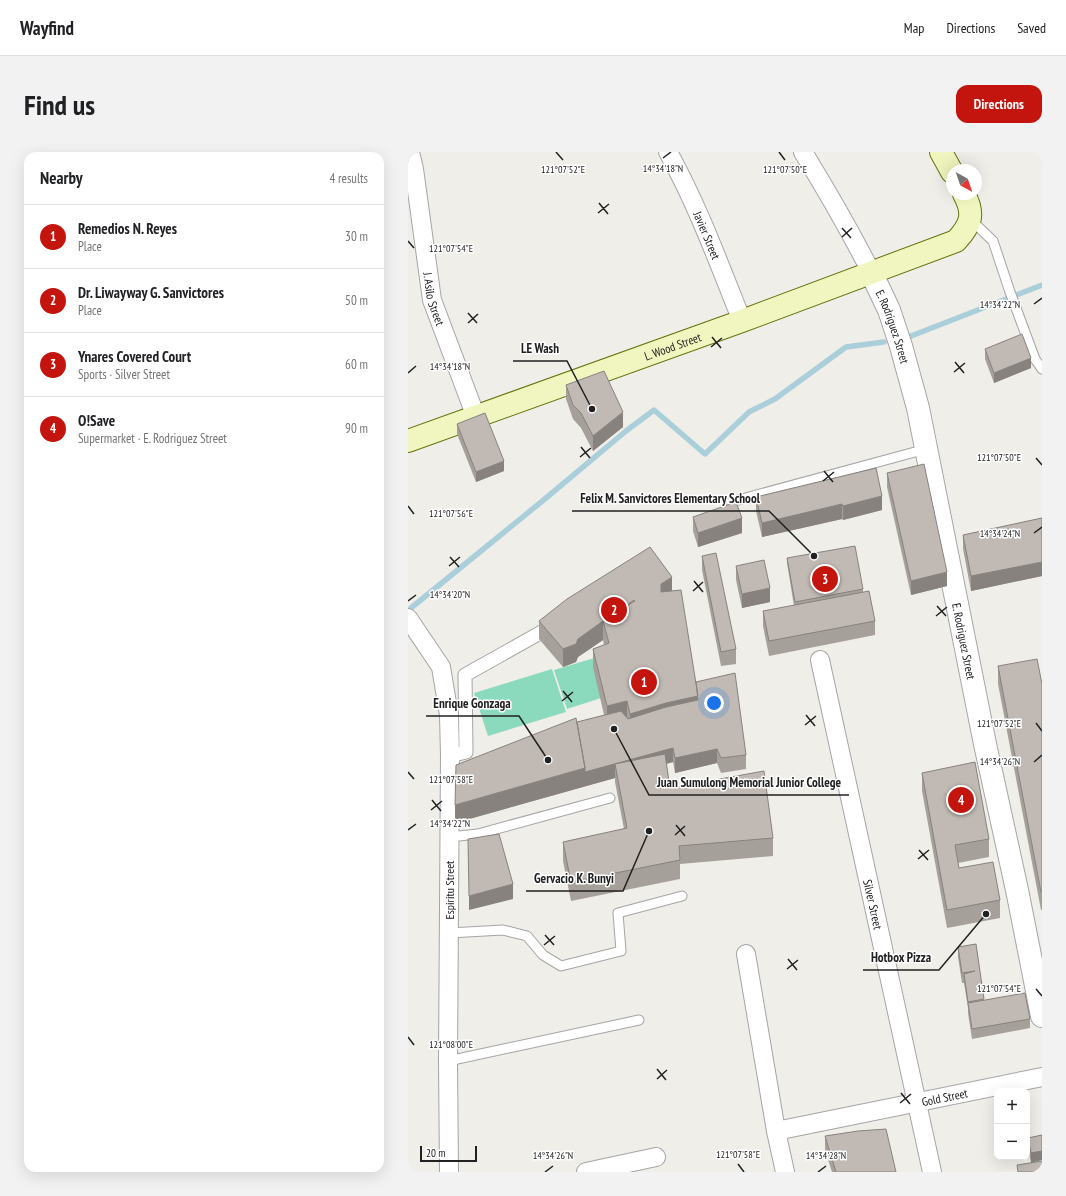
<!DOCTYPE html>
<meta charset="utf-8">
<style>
:root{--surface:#fff;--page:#f2f2f2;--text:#202124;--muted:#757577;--line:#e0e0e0;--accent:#c3140e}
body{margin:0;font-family:"PT Sans Narrow",sans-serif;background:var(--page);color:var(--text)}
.controls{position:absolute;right:12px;bottom:12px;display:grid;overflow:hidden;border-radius:8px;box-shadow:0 4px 16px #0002}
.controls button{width:36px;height:36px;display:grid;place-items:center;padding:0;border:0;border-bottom:1px solid var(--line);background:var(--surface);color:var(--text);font:20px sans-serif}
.compass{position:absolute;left:538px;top:12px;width:36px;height:36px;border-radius:50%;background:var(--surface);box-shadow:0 4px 16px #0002;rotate:140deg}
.scale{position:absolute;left:12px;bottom:10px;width:57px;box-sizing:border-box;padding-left:4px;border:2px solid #212121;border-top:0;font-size:11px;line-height:14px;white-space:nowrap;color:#212121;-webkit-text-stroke:3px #fff;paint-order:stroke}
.you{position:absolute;left:306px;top:551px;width:14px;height:14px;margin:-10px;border:3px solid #fff;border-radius:50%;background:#1a73e8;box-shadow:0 0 0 6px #1a73e833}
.badge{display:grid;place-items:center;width:26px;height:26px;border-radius:50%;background:var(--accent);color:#fff;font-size:13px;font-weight:700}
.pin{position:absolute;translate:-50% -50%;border:2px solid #fff;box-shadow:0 1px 4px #0006}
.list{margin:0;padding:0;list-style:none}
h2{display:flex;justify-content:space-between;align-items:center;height:52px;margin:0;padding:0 16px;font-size:17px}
h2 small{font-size:13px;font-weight:400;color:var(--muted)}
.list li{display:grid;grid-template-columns:26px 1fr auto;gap:12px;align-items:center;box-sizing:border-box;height:64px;padding:0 16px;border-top:1px solid var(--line)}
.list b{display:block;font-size:15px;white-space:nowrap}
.list p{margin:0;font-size:13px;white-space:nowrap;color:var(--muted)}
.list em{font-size:13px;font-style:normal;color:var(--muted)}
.map{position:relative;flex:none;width:634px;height:1020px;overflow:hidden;border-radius:12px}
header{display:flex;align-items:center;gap:24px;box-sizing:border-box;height:56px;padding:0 20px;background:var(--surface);border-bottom:1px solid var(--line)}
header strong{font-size:19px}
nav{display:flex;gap:22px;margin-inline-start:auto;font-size:14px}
.intro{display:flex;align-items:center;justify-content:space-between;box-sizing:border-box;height:96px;padding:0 24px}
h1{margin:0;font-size:28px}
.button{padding:10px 18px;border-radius:12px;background:var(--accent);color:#fff;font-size:14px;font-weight:700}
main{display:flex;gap:24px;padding:0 24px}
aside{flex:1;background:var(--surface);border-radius:12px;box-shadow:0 4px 16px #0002}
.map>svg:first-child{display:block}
</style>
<header>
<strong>Wayfind</strong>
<nav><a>Map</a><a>Directions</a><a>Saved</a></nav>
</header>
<div class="intro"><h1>Find us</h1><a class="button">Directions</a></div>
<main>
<aside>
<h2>Nearby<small>4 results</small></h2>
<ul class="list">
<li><span class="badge">1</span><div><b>Remedios N. Reyes</b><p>Place</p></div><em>30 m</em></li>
<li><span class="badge">2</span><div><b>Dr. Liwayway G. Sanvictores</b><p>Place</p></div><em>50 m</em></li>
<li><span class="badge">3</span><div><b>Ynares Covered Court</b><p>Sports · Silver Street</p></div><em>60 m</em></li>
<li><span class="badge">4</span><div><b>O!Save</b><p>Supermarket · E. Rodriguez Street</p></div><em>90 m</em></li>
</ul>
</aside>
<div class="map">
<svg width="634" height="1020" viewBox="0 0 634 1020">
<rect width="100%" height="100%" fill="#f0eee8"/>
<path fill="#8cdabe" d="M203,501L215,539L159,557L146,518Z
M144,517L158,560L80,584L66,541Z"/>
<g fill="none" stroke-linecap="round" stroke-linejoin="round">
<path stroke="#abcedb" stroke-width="5.5" d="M503,184L634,133
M3,456L138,346L218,279L246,258L297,302L341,260L367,247L438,195L476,190"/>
<defs>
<path id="service" d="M562,67L585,89L602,140L627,207L634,217
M323,350L518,297
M41,685L70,682L202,646
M41,781L95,778L119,784L135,803L153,814L213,799L210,761L274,744
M40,909L231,868"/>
<path id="pedestrian" d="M42,604L58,600L57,523L139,477"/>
<g id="minor">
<path id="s1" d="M2,0L6,17L24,148L68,265"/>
<path id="s2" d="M260,0C290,54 311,112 334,169"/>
<path d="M395,0C419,39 442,79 463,120"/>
<path d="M0,466L33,515L41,563L42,604L40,909L41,1020"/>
<path id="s3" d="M412,508L524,1020"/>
<path d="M338,802L368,979L377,1020"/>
<path id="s4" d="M368,979L634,925"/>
<path d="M178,1020L248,1005"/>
</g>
<g id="tertiary">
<path id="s5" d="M463,120L481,158L493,194L510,256L577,592L609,738L634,864"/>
</g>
<g id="secondary">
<path d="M533,0L544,20"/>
<path id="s6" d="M0,289L334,169L548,89C563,73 567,62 556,42"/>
</g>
</defs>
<use href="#service" stroke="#a5a5a5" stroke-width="11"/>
<use href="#pedestrian" stroke="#a5a5a5" stroke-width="15"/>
<use href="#minor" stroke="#a5a5a5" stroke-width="20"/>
<use href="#tertiary" stroke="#a5a5a5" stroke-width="24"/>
<use href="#secondary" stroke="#64730d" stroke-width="24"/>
<use href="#service" stroke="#fff" stroke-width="9"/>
<use href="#pedestrian" stroke="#fff" stroke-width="13"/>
<use href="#minor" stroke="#fff" stroke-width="18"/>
<use href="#tertiary" stroke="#fff" stroke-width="22"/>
<use href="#secondary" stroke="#f1f6c0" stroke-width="22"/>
</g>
<path fill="#a6a09b" d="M577,197L623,216L586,231L577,207Z
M158,233L215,275L185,299L173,276L165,267L158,247Z
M49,272L96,319L68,330L49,282Z
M468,316L474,358L435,368L434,367L354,385L348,359V345Z
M479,321L539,434L503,443L479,335Z
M285,365L334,381L290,395L285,379Z
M634,366V424L563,439L555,397V383Z
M294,404L328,497V512L313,514L294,418Z
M379,406L455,437V441L467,469V483L361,504L355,474V459L386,454L379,411Z
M328,414L362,450L334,456L328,428Z
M264,439L288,530L338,603V617L313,621L309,611L267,621L265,610L258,612L262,636L365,686V704L272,712V727L163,749L155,709V690L216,677L207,630V626L47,671L169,570L196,563L185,515V497L196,493L195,488L170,505L168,510L155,515L131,487V469Z
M590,514L634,532V758H633L590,532Z
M514,621L581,687V705L550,711L551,716L592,748V766L539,776L514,639Z
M568,792L576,848L622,867V876L564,887L560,861V856L556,831H554L550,805V795Z
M634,983L623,1011L620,996V986Z
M417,984L488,1020H424L417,998Z"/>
<path fill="#87827e" d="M623,206V216L586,231V221Z
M215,260V275L185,299V284Z
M96,309V319L68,330V320Z
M474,344V358L435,368V354Z
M434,352V367L354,385V371Z
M334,366V381L290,395V381Z
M634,410V424L563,439V424Z
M539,420V434L503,443V429Z
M264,425V444L253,450V432Z
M362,436V450L334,456V442Z
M195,469V488L170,505L168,510L155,515V497Z
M290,544V562L222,580V562L258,551Z
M219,549V567L199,572V554Z
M265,596V610L209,625L207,612V626L47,671V653L177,616Z
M309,597V611L267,621V606Z
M105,732V747L61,758V744Z
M634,999V1008L623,1011V1001Z"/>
<path fill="#c1bab4" stroke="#87827e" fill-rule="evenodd" d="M614,182L623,206L586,221L577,197Z
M196,219L215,260L185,284L173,261L165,253L158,233Z
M77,261L96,309L68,320L49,272Z
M516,312L539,420L503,429L479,321Z
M468,316L474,344L435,354L434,352L354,371L348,345Z
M328,350L334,366L290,381L285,365Z
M634,366V410L563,424L555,383Z
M447,394L455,437L387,450L379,406Z
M242,395L264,425L253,432V440L273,438L290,544L258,551L222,562L219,549L199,554L185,497L201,491L195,469L170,487L168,492L155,497L131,469L159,447ZM226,448L227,449L215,456Z
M308,401L328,497L313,500L294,404Z
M356,408L362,436L334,442L328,414Z
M461,439L467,469L361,489L355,459Z
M629,507L634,532V740H633L590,514Z
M327,521L338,603L313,606L309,597L267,606L265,596L177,620V616L169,570L213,559L220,567L258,555L290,548L288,530Z
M168,566L177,616L47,653L48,613Z
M257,602L262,636L356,619L365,686L271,694L272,708L163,730L155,690L219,676L207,612Z
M567,610L581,687L547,693L551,716L585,710L592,748L539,758L514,621Z
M91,682L105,732L61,744L60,687Z
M568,792L576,847L560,850L556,822L567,819L554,821L550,795Z
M617,841L622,867L564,877L560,851Z
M478,977L488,1020H428L417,984L450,979Z
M634,983V999L623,1001L620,986Z
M634,1009V1020H610L609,1013Z"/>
<path fill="none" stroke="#212121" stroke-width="1.5" d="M148,0L155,8M371,0L377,8M255,6L263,0M191,51L200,62M190,61L201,52M434,76L443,86M434,85L444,76M0,89L6,96M626,152L634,146M60,161L69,171M60,171L70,162M304,185L313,196M303,195L314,186M547,210L556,221M546,220L557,211M0,221L8,214M173,295L182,306M172,305L183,296M628,306L634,313M416,319L425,330M415,329L426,320M0,354L6,362M626,381L634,375M42,405L51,415M41,414L52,405M286,429L295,440M285,439L295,430M0,449L8,443M529,454L538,464M528,464L539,455M155,539L164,550M154,549L165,540M398,563L407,574M628,571L634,579M397,573L408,564M626,610L634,603M0,620L6,627M24,648L33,659M23,658L34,649M268,673L277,684M0,678L8,672M267,683L277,674M511,698L520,708M510,707L521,698M137,783L146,793M136,793L147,784M380,807L389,818M379,817L390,808M628,837L634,844M0,885L6,893M249,917L258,928M249,927L259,918M493,941L502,952M492,951L503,942M330,1012L336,1020M137,1020L145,1014M410,1020L418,1014"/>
<g text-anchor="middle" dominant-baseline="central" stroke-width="3" stroke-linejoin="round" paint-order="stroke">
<g font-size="12" fill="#212121" stroke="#fff">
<text stroke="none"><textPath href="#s2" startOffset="92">Javier Street</textPath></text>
<text stroke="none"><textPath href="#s1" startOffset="149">J. Asilo Street</textPath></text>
<text stroke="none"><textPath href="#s5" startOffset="59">E. Rodriguez Street</textPath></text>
<text stroke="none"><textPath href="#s6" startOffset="281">L. Wood Street</textPath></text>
<text stroke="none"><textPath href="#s5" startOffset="382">E. Rodriguez Street</textPath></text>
<text transform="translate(41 738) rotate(-90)">Espiritu Street</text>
<text stroke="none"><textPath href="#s3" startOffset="250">Silver Street</textPath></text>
<text stroke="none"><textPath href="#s4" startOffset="172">Gold Street</textPath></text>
</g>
</g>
<g font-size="10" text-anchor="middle" fill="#212121" stroke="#fff" stroke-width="3" stroke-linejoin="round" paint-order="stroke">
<text x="255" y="20">14°34'18"N</text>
<text x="155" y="21">121°07'52"E</text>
<text x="377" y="21">121°07'50"E</text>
<text x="43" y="100">121°07'54"E</text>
<text x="592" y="156">14°34'22"N</text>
<text x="42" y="218">14°34'18"N</text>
<text x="591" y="309">121°07'50"E</text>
<text x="43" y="365">121°07'56"E</text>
<text x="592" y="385">14°34'24"N</text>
<text x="42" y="446">14°34'20"N</text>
<text x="591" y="575">121°07'52"E</text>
<text x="592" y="613">14°34'26"N</text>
<text x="43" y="631">121°07'58"E</text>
<text x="42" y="675">14°34'22"N</text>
<text x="591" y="840">121°07'54"E</text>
<text x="43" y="896">121°08'00"E</text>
<text x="330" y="1006">121°07'58"E</text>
<text x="145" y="1007">14°34'26"N</text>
<text x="418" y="1007">14°34'28"N</text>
</g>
<path fill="none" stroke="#212121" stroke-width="1.5" d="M184 257L159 209H105M406 404L361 359H164M140 608L111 564H18M206 577L241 643H441M241 679L215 739H118M578 762L531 818H455"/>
<g fill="#212121" stroke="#fff" stroke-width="1.5">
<circle cx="184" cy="257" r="4"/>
<circle cx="406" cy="404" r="4"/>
<circle cx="140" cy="608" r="4"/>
<circle cx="206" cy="577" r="4"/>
<circle cx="241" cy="679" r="4"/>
<circle cx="578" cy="762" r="4"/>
</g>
<g font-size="13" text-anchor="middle" font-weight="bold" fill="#212121" stroke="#fff" stroke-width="3" stroke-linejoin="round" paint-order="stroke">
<text x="132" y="201">LE Wash</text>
<text x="262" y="351">Felix M. Sanvictores Elementary School</text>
<text x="64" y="556">Enrique Gonzaga</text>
<text x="341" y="635">Juan Sumulong Memorial Junior College</text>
<text x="166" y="731">Gervacio K. Bunyi</text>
<text x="493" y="810">Hotbox Pizza</text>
</g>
</svg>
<div class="controls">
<button>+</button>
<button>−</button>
</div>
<svg class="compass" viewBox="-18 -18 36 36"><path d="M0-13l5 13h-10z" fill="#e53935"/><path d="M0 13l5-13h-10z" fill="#757577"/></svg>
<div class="scale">20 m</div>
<div class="you"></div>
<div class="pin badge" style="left:236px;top:530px">1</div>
<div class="pin badge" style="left:206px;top:458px">2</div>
<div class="pin badge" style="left:417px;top:427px">3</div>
<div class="pin badge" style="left:553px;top:648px">4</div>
</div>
</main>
